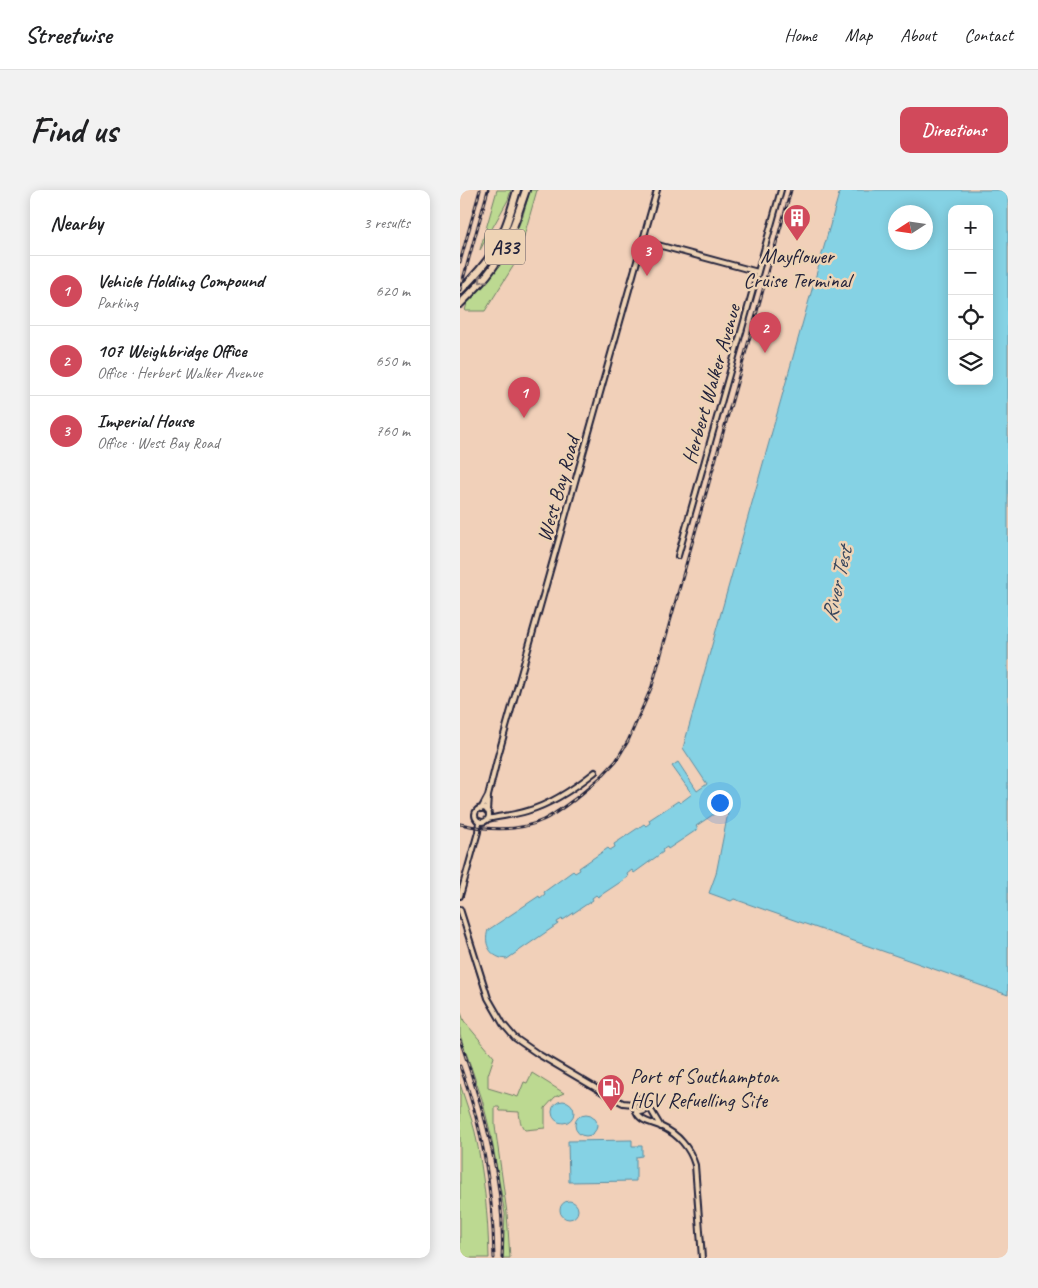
<!DOCTYPE html>
<meta charset="utf-8">
<style>
:root{--surface:#fff;--page:#f2f2f2;--text:#202124;--muted:#757577;--line:#e0e0e0;--accent:#d1495b}
body{margin:0;font-family:Caveat,sans-serif;background:var(--page);color:var(--text)}
.controls{position:absolute;right:15px;top:15px;display:grid;overflow:hidden;border-radius:10px;box-shadow:0 2px 12px #0003}
.controls button{width:45px;height:45px;display:grid;place-items:center;padding:0;border:0;border-bottom:1px solid var(--line);background:var(--surface);color:var(--text);font:25px sans-serif}
.compass{position:absolute;left:428px;top:15px;width:45px;height:45px;border-radius:50%;background:var(--surface);box-shadow:0 2px 12px #0003;rotate:258deg}
.you{position:absolute;left:259px;top:612px;width:18px;height:18px;margin:-12px;border:4px solid #fff;border-radius:50%;background:#1a73e8;box-shadow:0 0 0 8px #1a73e833}
.badge{display:grid;place-items:center;width:32px;height:32px;border-radius:50%;background:var(--accent);color:#fff;font-size:16px;font-weight:700}
.pin{position:absolute;translate:-50% -41px;filter:drop-shadow(0 1px 2px #0008)}
.pin::after{content:'';position:absolute;top:26px;width:18px;height:15px;background:inherit;clip-path:polygon(0 0,100% 0,50% 100%)}
.list{margin:0;padding:0;list-style:none}
h2{display:flex;justify-content:space-between;align-items:center;height:65px;margin:0;padding:0 20px;font-size:21px}
h2 small{font-size:16px;font-weight:400;color:var(--muted)}
.list li{display:grid;grid-template-columns:32px 1fr auto;gap:15px;align-items:center;box-sizing:border-box;height:70px;padding:0 20px;border-top:1px solid var(--line)}
.list b{display:block;font-size:19px;white-space:nowrap}
.list p{margin:0;font-size:16px;white-space:nowrap;color:var(--muted)}
.list em{font-size:16px;font-style:normal;color:var(--muted)}
.icon{flex:none;width:28px;height:28px;fill:none;stroke:currentColor;stroke-width:2;stroke-linecap:round;stroke-linejoin:round}
.map{position:relative;flex:none;width:548px;height:1068px;overflow:hidden;border-radius:10px}
header{display:flex;align-items:center;gap:30px;box-sizing:border-box;height:70px;padding:0 25px;background:var(--surface);border-bottom:1px solid var(--line)}
header strong{font-size:24px}
nav{display:flex;gap:28px;margin-inline-start:auto;font-size:18px}
.intro{display:flex;align-items:center;justify-content:space-between;box-sizing:border-box;height:120px;padding:0 30px}
h1{margin:0;font-size:35px}
.button{padding:12px 22px;border-radius:10px;background:var(--accent);color:#fff;font-size:18px;font-weight:700}
main{display:flex;gap:30px;padding:0 30px}
aside{flex:1;background:var(--surface);border-radius:10px;box-shadow:0 2px 12px #0003}
.map>svg:first-child{display:block}
</style>
<header>
<strong>Streetwise</strong>
<nav><a>Home</a><a>Map</a><a>About</a><a>Contact</a></nav>
</header>
<div class="intro"><h1>Find us</h1><a class="button">Directions</a></div>
<main>
<aside>
<h2>Nearby<small>3 results</small></h2>
<ul class="list">
<li><span class="badge">1</span><div><b>Vehicle Holding Compound</b><p>Parking</p></div><em>620 m</em></li>
<li><span class="badge">2</span><div><b>107 Weighbridge Office</b><p>Office · Herbert Walker Avenue</p></div><em>650 m</em></li>
<li><span class="badge">3</span><div><b>Imperial House</b><p>Office · West Bay Road</p></div><em>760 m</em></li>
</ul>
</aside>
<div class="map">
<svg width="548" height="1068" viewBox="0 0 548 1068">
<rect width="100%" height="100%" fill="#f1d0b9"/>
<filter id="ink" filterUnits="userSpaceOnUse"><feTurbulence type="fractalNoise" baseFrequency=".02" numOctaves="2"/><feDisplacementMap in="SourceGraphic" scale="10" xChannelSelector="R" yChannelSelector="G"/><feConvolveMatrix kernelMatrix="1 2 1 2 8 2 1 2 1" color-interpolation-filters="sRGB"/></filter>
<g filter="url(#ink)">
<path fill="#bcd991" stroke="#6f7e66" d="M37,0H51L48,10L20,60Z
M70,0H77L62,53L54,75L25,121H5L7,113L21,98L48,62L63,25Z
M0,820L4,831L34,867L28,885V898L58,907L64,892L67,893L72,883L104,903L95,907L85,918V938L65,940C60,935 60,929 59,922L43,921H40L39,917H35V936L47,1023L50,1068H43L45,1024L39,991L31,945L22,909L0,845Z
M0,894C5,910 11,926 15,942C24,984 28,1025 29,1068H0Z"/>
<path fill="#85d2e4" stroke="#5d8ca0" fill-rule="evenodd" d="M380,0H548V805L274,709L271,711L249,703L256,684L268,623L263,618L236,636L238,639L208,659L207,657L202,660L203,662L174,683L172,680L167,684L168,687L138,707L136,705L132,708L133,710L103,730L102,729L97,732L98,734L47,769C31,768 23,755 28,740L79,706L80,708L85,704L84,702L113,681L115,683L120,680L119,678L148,658L150,660L155,657L154,654L184,634L186,636L190,633L189,630L218,611L220,613L232,604L212,576L218,572L237,601L247,594L223,558ZM492,19H529V191H492ZM436,22H466V52H436Z
M92 922a11 11 0 1 1 22 0a11 11 0 1 1-22 0Z
M115 935a11 11 0 1 1 22 0a11 11 0 1 1-22 0Z
M172,950V956H182V966L176,967V991L109,992L108,951Z
M100 1020a9 9 0 1 1 18 0a9 9 0 1 1-18 0Z"/>
<g fill="none" stroke-linecap="round" stroke-linejoin="round">
<defs>
<path id="minor" d="M183,51L298,82
M218,366L321,0
M15 625a7 7 0 1 1 14 0a7 7 0 1 1-14 0Z
M21,619L28,606
M27,621L28,606L38,566L197,0
M28,629C41,626 54,625 67,621C92,614 115,598 135,582
M0,706L18,642L19,631
M0,719L28,808L43,834L55,848L78,864L151,907L163,913L173,914
M174 915a7 7 0 1 1 14 0a7 7 0 1 1-14 0Z
M188,915L201,937
M176,921C181,933 192,932 202,937C218,944 230,958 235,975L242,1068"/>
<path id="trunk" d="M0,101C12,89 24,76 33,62C45,43 51,21 57,0
M0,114C15,99 30,84 40,66C52,45 58,22 66,0"/>
</defs>
<use href="#minor" stroke="#22223b" stroke-width="8"/>
<use href="#trunk" stroke="#22223b" stroke-width="10"/>
<use href="#minor" stroke="#eed3b5" stroke-width="4"/>
<use href="#trunk" stroke="#eed3b5" stroke-width="6"/>
<defs>
<path id="rail" d="M0,72L20,0
M0,100L28,0
M113,611L140,588L156,571L168,551L192,496L331,0
M0,634C27,640 58,642 83,630C96,624 107,614 119,606
M0,850C24,919 46,994 42,1068
M0,876C23,937 33,1003 34,1068"/>
</defs>
<use href="#rail" stroke="#22223b" stroke-width="3"/>
<use href="#rail" stroke="#eed3b5" stroke-width="1" stroke-dasharray="4" stroke-linecap="butt"/>
</g>
<defs><path id="oneway-chevron" d="M-2-3.5L2.5 0L-2 3.5" fill="none" stroke-width="1.6" stroke-linecap="round" stroke-linejoin="round" transform="scale(1.25)"/></defs>
<use stroke="#887a78" href="#oneway-chevron" transform="translate(22 90) rotate(131)"/>
</g>
<defs>
<symbol id="building-pin" viewBox="-11 -11 22 30"><path d="M0 17L-7.5 6A9.5 9.5 0 1 1 7.5 6Z" fill="#d1495b" stroke="#eed3b5"/><path d="M-4-6H4V6H1V3H-1V6H-4ZM-2.5-4.3h1.7v1.8h-1.7ZM.8-4.3h1.7v1.8H.8ZM-2.5-1h1.7V.8h-1.7ZM.8-1h1.7V.8H.8Z" fill="#fff"/></symbol>
<symbol id="fuel-pin" viewBox="-11 -11 22 30"><path d="M0 17L-7.5 6A9.5 9.5 0 1 1 7.5 6Z" fill="#d1495b" stroke="#eed3b5"/><path d="M-5.5-6h7V0h2V4h1.3V-2.5L3-4.5l.8-.8L6-3V5H2.5V1h-1V6h-7ZM-4.2-4.7v3.2H.2V-4.7Z" fill="#fff"/></symbol>
</defs>
<g fill-rule="evenodd">
<use href="#building-pin" x="321" y="12" width="32" height="43"/>
<use href="#fuel-pin" x="135" y="882" width="32" height="43"/>
</g>
<g text-anchor="middle" dominant-baseline="central" stroke-width="5" stroke-linejoin="round" paint-order="stroke">
<rect fill="#eed3b5" stroke="#5f5760" stroke-width="1" x="25" y="39.5" width="40" height="35" rx="4"/>
<g font-size="20" font-weight="bold" fill="#22223b">
<text x="45" y="57">A33</text>
</g>
<g font-size="21" fill="#22223b" stroke="#eed3b5">
<text x="337" y="66">Mayflower<tspan x="337" dy="24">Cruise Terminal</tspan></text>
<text x="170" y="886" text-anchor="start">Port of Southampton<tspan x="170" dy="24">HGV Refuelling Site</tspan></text>
</g>
<g font-size="21" fill="#22223b" stroke="#eed3b5">
<text transform="translate(251 194) rotate(-74)">Herbert Walker Avenue</text>
<text transform="translate(98 299) rotate(-74)">West Bay Road</text>
</g>
<g font-size="22" font-style="italic" fill="#36455d" stroke="#eed3b5">
<text transform="translate(377 394) rotate(-77)">River Test</text>
</g>
</g>
</svg>
<div class="controls">
<button>+</button>
<button>−</button>
<button><svg class="icon" aria-label="locate" viewBox="0 0 24 24"><circle cx="12" cy="12" r="6"/><path d="M12 2v4M12 18v4M2 12h4M18 12h4"/></svg></button>
<button><svg class="icon" aria-label="layers" viewBox="0 0 24 24"><path d="M12 4l9 5-9 5-9-5zM3 14l9 5 9-5"/></svg></button>
</div>
<svg class="compass" viewBox="-18 -18 36 36"><path d="M0-13l5 13h-10z" fill="#e53935"/><path d="M0 13l5-13h-10z" fill="#757577"/></svg>
<div class="you"></div>
<div class="pin badge" style="left:64px;top:228px">1</div>
<div class="pin badge" style="left:305px;top:163px">2</div>
<div class="pin badge" style="left:187px;top:86px">3</div>
</div>
</main>
